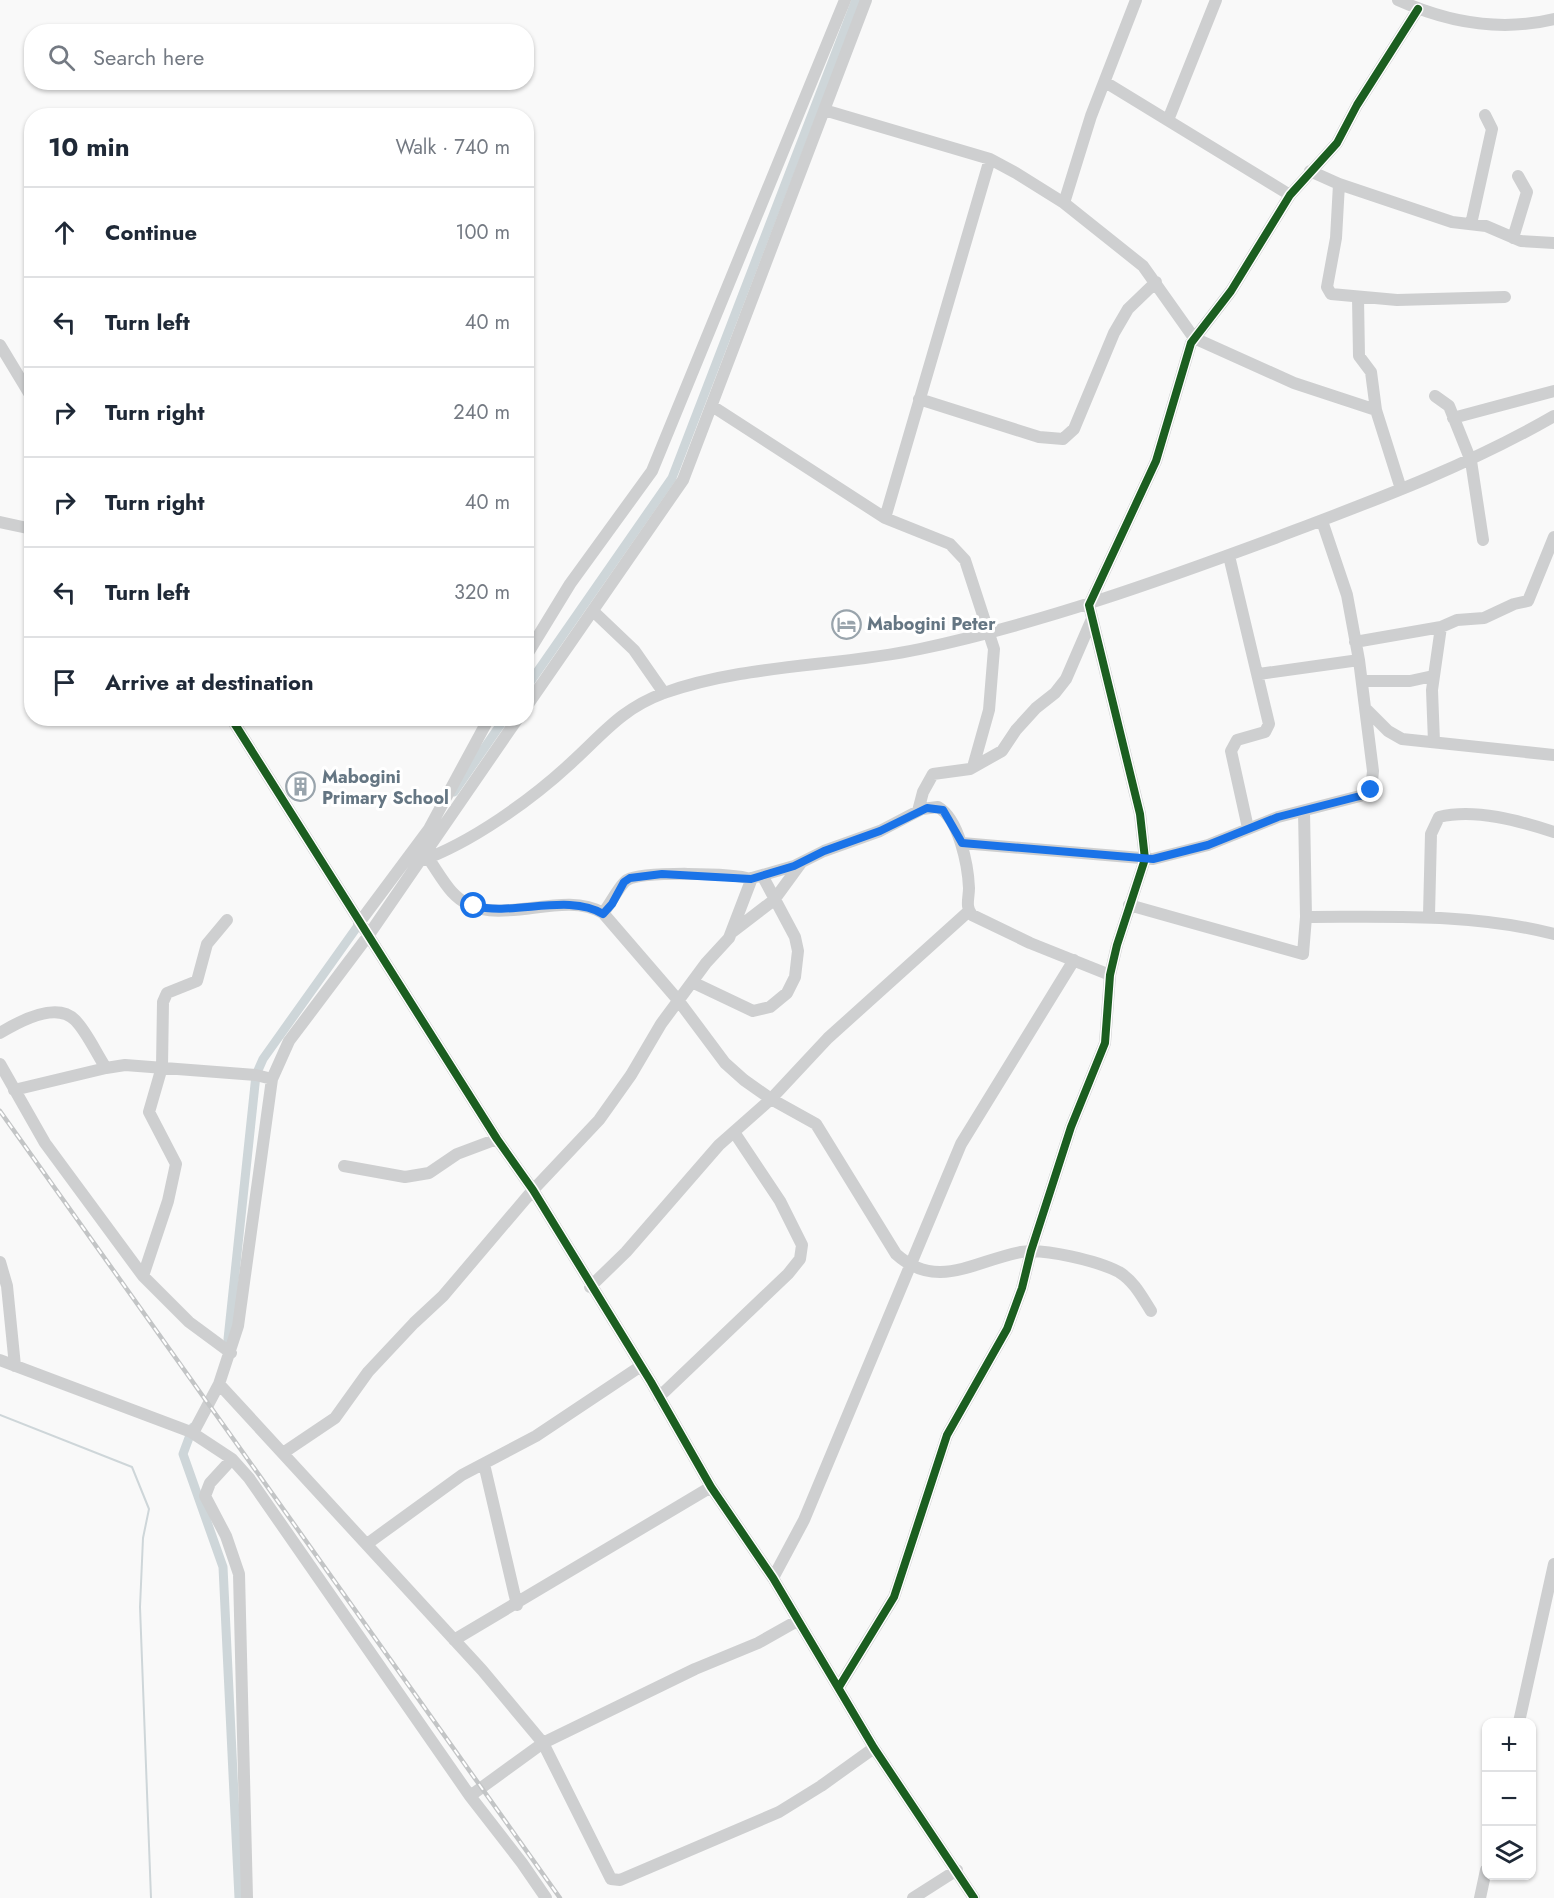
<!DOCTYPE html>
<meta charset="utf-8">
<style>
:root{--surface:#fff;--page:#f6f6f7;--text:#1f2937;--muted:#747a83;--line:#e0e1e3}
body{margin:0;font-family:Jost,sans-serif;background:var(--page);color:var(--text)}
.controls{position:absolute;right:18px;bottom:18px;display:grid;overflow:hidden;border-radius:12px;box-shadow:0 2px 4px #0004}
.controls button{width:54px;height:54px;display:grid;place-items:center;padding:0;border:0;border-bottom:2px solid var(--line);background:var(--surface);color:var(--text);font:30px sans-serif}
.stop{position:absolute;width:18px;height:18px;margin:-14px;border:4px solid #1a73e8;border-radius:50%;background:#fff}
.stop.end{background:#1a73e8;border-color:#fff;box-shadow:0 2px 6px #0008}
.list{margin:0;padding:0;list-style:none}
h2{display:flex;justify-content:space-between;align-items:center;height:78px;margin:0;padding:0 24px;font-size:26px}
h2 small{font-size:20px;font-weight:400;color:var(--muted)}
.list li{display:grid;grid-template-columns:39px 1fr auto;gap:18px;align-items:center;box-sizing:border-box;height:90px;padding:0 24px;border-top:2px solid var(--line)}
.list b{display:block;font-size:22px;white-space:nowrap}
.list em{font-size:20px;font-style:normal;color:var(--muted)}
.icon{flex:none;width:33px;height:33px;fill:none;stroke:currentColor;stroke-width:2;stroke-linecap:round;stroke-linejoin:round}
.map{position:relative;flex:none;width:1554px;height:1898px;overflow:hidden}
.search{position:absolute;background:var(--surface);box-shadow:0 2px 4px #0004;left:24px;top:24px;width:510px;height:66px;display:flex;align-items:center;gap:15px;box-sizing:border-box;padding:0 21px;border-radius:24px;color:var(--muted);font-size:22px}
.panel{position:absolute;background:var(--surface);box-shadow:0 2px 4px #0004;left:24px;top:108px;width:510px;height:618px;border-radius:24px}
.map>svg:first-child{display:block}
</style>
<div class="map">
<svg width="1554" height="1898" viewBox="0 0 1554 1898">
<rect width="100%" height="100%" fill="#f9f9f9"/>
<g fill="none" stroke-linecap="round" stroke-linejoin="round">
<path stroke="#ced6d9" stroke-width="2" d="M0,1415L132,1467L149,1509L143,1538L140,1607L151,1898"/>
<path stroke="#ced6d9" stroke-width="9" d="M526,688L672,478L856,0
M454,792L505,718
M228,1339L256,1075L263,1059L362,920
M193,1427L183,1454L223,1567L239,1898"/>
<path stroke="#cecfd0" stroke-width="12" d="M1398,0C1447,22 1501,32 1554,19
M1105,82L1290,195
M824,110L990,159L1016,173L1064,203L1143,266L1194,338L1294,383L1376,410
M1168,120L1216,0
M1310,171L1339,184L1452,222L1486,226L1521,241L1554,243
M1339,184L1336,238L1327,287L1331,294L1397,300L1505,297
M1064,203L1091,116L1136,0
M1471,224L1492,129L1485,115
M1513,238L1527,192L1518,176
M1358,298L1359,356L1371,372L1376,410L1401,489
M0,345L32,398
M1435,396L1449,406L1471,461L1483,540
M919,399L1039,437L1063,439L1074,429L1114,333L1128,309L1156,282
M712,406L885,518L950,544L965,560L994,649L989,710L973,767
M1453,418L1554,391
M885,518L990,159
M0,522L32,529
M1229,556L1269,724L1265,732L1237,740L1231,751L1248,828
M593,611L634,650L664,693
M1355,642L1441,627
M526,656L570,584L652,471L845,0
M1259,674L1359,660
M1362,681H1410L1433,676
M526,707L683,480L866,0
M1365,708L1388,731L1402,739L1554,755
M231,718L497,1139L533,1190L651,1382L711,1487L773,1578L874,1748L974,1898
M1434,742L1432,690L1441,627L1457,620L1484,618L1514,604L1528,601L1554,537
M918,811L923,792L933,774L970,769L1002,751L1016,730L1036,708L1055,693L1066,679L1092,619
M962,843L1153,859L1208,845L1278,817L1360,796L1371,790L1373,771L1359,660L1347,595L1322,521
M428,858C436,869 443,882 452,892C491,935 558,887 603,913L678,1000L725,1063L744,1080L771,1099L816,1124L896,1254C937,1291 974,1261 1021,1252C1044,1248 1098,1261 1119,1272C1134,1281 1142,1297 1151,1311
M420,861C471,843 531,800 571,763C603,734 621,709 664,693C745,664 836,667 920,649C1042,623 1159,581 1275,538C1370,502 1466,467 1554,416
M1129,905L1303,954L1306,917L1304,811
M603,913C610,905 620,884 627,880C643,871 732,873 751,879
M1429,915L1431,834L1439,817C1475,808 1520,821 1554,832
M1306,917C1390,917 1472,913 1554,934
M359,923L429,829L489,718
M731,933L774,900L801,863
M692,982L753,1011L770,1007L787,993L795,977L798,951L795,937L762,875
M0,1033C18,1022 56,1001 75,1020C87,1032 96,1053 106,1068
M0,1064L45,1143L143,1276L189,1322L231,1353
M14,1090L106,1068L125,1065L256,1075L272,1079
M344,1166L405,1177L429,1173L457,1154L497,1139
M0,1262L7,1286L15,1366
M143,1276L168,1201L176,1164L149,1112L162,1067L163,1002L167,993L197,981L207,944L227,920
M590,1287L626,1252L719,1145L771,1099L828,1038L969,911
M0,1360L191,1432L232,1459L249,1478L470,1796L522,1863L546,1898
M219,1384L482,1670L543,1743L611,1879L620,1880L779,1812L821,1786L874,1748
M659,1397L788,1274L800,1259L802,1245L780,1201L734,1132
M193,1433L219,1384L238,1326L272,1079L289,1041L368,936L518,718
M283,1453L335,1418L368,1372L414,1323L443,1296L533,1190L599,1120L631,1075L661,1024L706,963L729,938L752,878L794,866L824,851L880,831L922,809L938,807C959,819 968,865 969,888C969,898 965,907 972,915L1030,943L1110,975
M232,1459L210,1483L205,1496L226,1536L239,1574L247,1898
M484,1464L517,1605
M367,1544L462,1475L536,1436L641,1366
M773,1578L804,1520L961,1144L1074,960
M454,1640L711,1487
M839,1687L894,1597L947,1435L1007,1329L1022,1288L1031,1251L1071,1127L1105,1043L1110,975L1117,945L1145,859L1140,814L1089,605L1156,461L1191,343L1231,291L1290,195L1337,143L1357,105L1418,9
M1519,1722L1554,1564
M470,1796L543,1743L695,1669L758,1643L797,1621
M913,1898L957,1870
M1480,1898L1486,1870"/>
<defs>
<path id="rail" d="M0,1111L560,1898"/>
</defs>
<use href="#rail" stroke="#c3c5c6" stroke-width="4.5"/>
<use href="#rail" stroke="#fff" stroke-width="2" stroke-dasharray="7" stroke-linecap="butt"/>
<defs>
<path id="cycleway" d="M231,718L497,1139L533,1190L651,1382L711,1487L773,1578L874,1748L974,1898
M839,1687L894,1597L947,1435L1007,1329L1022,1288L1031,1251L1071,1127L1105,1043L1110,975L1117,945L1145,859L1140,814L1089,605L1156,461L1191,343L1231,291L1290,195L1337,143L1357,105L1418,9"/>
</defs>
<use href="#cycleway" stroke="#fff" stroke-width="11"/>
<use href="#cycleway" stroke="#1b5e20" stroke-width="8"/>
</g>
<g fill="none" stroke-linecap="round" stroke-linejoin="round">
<path stroke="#1a73e8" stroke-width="8" d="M474,906C514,916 569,893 603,914L612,904L624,882L630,878L662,874L751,879L794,866L824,851L880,831L927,808L943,810L962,843L1153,859L1208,845L1278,817L1360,796L1371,790"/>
</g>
<defs>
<symbol id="hotel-ring" viewBox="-11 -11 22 22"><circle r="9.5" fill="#fff" stroke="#99a4ac" stroke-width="1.5"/><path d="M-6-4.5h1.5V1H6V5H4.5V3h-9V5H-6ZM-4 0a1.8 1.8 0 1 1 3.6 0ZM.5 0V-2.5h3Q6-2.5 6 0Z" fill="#99a4ac"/></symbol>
<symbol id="building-ring" viewBox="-11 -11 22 22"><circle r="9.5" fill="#fff" stroke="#99a4ac" stroke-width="1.5"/><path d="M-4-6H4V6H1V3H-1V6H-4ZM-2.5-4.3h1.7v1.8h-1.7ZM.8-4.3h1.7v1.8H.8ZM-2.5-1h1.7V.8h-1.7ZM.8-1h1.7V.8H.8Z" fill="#99a4ac"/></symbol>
</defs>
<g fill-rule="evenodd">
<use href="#hotel-ring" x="830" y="608" width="33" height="33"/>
<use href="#building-ring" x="284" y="770" width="33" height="33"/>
</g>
<g text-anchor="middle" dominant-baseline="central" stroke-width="6" stroke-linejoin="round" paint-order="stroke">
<g font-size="18" font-weight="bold" fill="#657683" stroke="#fff" text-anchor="start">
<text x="867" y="624">Mabogini Peter</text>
<text x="322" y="777">Mabogini<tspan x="322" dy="21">Primary School</tspan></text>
</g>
</g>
</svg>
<div class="controls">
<button>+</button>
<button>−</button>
<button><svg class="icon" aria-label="layers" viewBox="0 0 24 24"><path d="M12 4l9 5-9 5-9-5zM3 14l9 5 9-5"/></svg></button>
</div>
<div class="stop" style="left:474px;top:906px"></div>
<div class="stop end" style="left:1371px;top:790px"></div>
<div class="search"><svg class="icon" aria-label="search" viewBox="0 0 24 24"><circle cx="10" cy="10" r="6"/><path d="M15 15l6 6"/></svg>Search here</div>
<section class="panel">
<h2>10 min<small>Walk · 740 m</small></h2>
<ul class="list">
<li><svg class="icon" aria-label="ahead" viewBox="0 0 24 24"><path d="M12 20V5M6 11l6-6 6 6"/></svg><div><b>Continue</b></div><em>100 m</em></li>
<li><svg class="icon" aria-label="left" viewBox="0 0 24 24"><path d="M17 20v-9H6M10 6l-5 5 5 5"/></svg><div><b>Turn left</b></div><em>40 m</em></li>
<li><svg class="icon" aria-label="right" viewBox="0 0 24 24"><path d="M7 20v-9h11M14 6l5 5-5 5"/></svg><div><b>Turn right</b></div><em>240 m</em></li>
<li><svg class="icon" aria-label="right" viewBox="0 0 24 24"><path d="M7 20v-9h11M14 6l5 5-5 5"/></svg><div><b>Turn right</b></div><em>40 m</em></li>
<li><svg class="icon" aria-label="left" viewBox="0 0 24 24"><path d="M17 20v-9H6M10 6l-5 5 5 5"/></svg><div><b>Turn left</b></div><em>320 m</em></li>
<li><svg class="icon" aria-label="arrive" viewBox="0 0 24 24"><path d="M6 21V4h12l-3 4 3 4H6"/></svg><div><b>Arrive at destination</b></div></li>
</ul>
</section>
</div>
